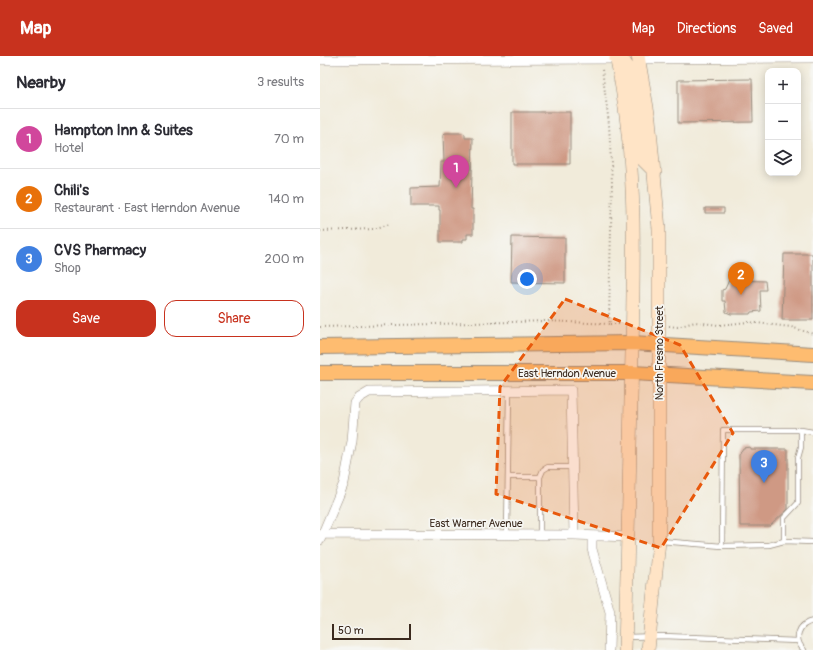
<!DOCTYPE html>
<meta charset="utf-8">
<style>
:root{--surface:#fff;--page:#f2f2f3;--text:#2b2b33;--muted:#7c7c81;--line:#e1e1e2;--accent:#c8321e}
body{margin:0;font-family:Pangolin,sans-serif;background:var(--page);color:var(--text)}
.controls{position:absolute;right:12px;top:12px;display:grid;overflow:hidden;border-radius:8px;box-shadow:0 2px 10px #0003}
.controls button{width:36px;height:36px;display:grid;place-items:center;padding:0;border:0;border-bottom:1px solid var(--line);background:var(--surface);color:var(--text);font:20px sans-serif}
.scale{position:absolute;left:12px;bottom:10px;width:79px;box-sizing:border-box;padding-left:4px;border:2px solid #3b2a1e;border-top:0;font-size:11px;line-height:14px;white-space:nowrap;color:#3b2a1e;-webkit-text-stroke:3px #f6f6f2;paint-order:stroke}
.you{position:absolute;left:207px;top:223px;width:14px;height:14px;margin:-10px;border:3px solid #fff;border-radius:50%;background:#1a73e8;box-shadow:0 0 0 6px #1a73e833}
.badge{display:grid;place-items:center;width:26px;height:26px;border-radius:50%;background:var(--accent);color:#fff;font-size:13px;font-weight:700}
.pin{position:absolute;translate:-50% -33px;filter:drop-shadow(0 1px 2px #0008)}
.pin::after{content:'';position:absolute;top:21px;width:14px;height:12px;background:inherit;clip-path:polygon(0 0,100% 0,50% 100%)}
.list{margin:0;padding:0;list-style:none}
h2{display:flex;justify-content:space-between;align-items:center;height:52px;margin:0;padding:0 16px;font-size:17px}
h2 small{font-size:13px;font-weight:400;color:var(--muted)}
.list li{display:grid;grid-template-columns:26px 1fr auto;gap:12px;align-items:center;box-sizing:border-box;height:60px;padding:0 16px;border-top:1px solid var(--line)}
.list b{display:block;font-size:15px;white-space:nowrap}
.list p{margin:0;font-size:13px;white-space:nowrap;color:var(--muted)}
.list em{font-size:13px;font-style:normal;color:var(--muted)}
.actions{display:flex;gap:8px;padding:12px 16px}
.actions a{flex:1;padding:9px 0;border:1px solid var(--accent);border-radius:12px;text-align:center;font-size:14px;color:var(--accent)}
.actions .main{background:var(--accent);color:#fff}
.icon{flex:none;width:22px;height:22px;fill:none;stroke:currentColor;stroke-width:2;stroke-linecap:round;stroke-linejoin:round}
.map{position:relative;flex:none;width:493px;height:594px;overflow:hidden}
header{display:flex;align-items:center;gap:24px;box-sizing:border-box;height:56px;padding:0 20px;background:var(--accent);color:#fff}
header strong{font-size:19px}
nav{display:flex;gap:22px;margin-inline-start:auto;font-size:14px}
main{display:flex}
aside{flex:1;background:var(--surface)}
.map>svg:first-child{display:block}
</style>
<header>
<strong>Map</strong>
<nav><a>Map</a><a>Directions</a><a>Saved</a></nav>
</header>
<main>
<aside>
<h2>Nearby<small>3 results</small></h2>
<ul class="list">
<li><span class="badge" style="background:#d1479c">1</span><div><b>Hampton Inn &amp; Suites</b><p>Hotel</p></div><em>70 m</em></li>
<li><span class="badge" style="background:#e8710a">2</span><div><b>Chili's</b><p>Restaurant · East Herndon Avenue</p></div><em>140 m</em></li>
<li><span class="badge" style="background:#3f7fe0">3</span><div><b>CVS Pharmacy</b><p>Shop</p></div><em>200 m</em></li>
</ul>
<div class="actions"><a class="main">Save</a><a>Share</a></div>
</aside>
<div class="map">
<svg width="493" height="594" viewBox="0 0 493 594">
<rect width="100%" height="100%" fill="#f6f6f2"/>
<filter id="ink" filterUnits="userSpaceOnUse"><feTurbulence type="fractalNoise" baseFrequency=".025" numOctaves="2"/><feDisplacementMap in="SourceGraphic" scale="8" xChannelSelector="R" yChannelSelector="G"/><feConvolveMatrix kernelMatrix="1 2 1 2 8 2 1 2 1" color-interpolation-filters="sRGB"/></filter>
<filter id="wash" filterUnits="userSpaceOnUse"><feTurbulence type="fractalNoise" baseFrequency=".012" numOctaves="4" result="noise"/><feDisplacementMap in="SourceGraphic" scale="16" xChannelSelector="R" yChannelSelector="G"/><feGaussianBlur stdDeviation="0.9" result="paint"/><feColorMatrix in="noise" values="0 0 0 0 0 0 0 0 0 0 0 0 0 0 0 0 0 1.4 0 .05"/><feComposite in="paint" operator="in"/></filter>
<g filter="url(#wash)">
<rect width="100%" height="100%" fill="#f1ebda"/>
<g id="blocks">
<path fill="#cf9984" d="M432,23L433,66L358,67V24Z
M192,56H250V108H192Z
M126,77H142L145,78V82H153L151,153H153V178H147V183H143V186H120V154H119V150H91V132L120,131L121,106H124L123,78Z
M385,152H404V157H385Z
M192,181L245,182V227L191,226Z
M464,198H493V264H462Z
M409,224L445,225L446,234H440L441,255L431,256L430,258H411L406,256L405,245H402V234L405,233Z
M430,391V393H468V453L450,470H420L419,399L423,392Z"/>
</g>
</g>
<g filter="url(#ink)">
<use href="#blocks" fill-opacity="0" stroke="#968a7c" stroke-width="1"/>
<g fill="none" stroke-linecap="round" stroke-linejoin="round">
<defs>
<path id="service" d="M188,421H220
M220,479V421L223,414L228,411H253
M187,480L189,334
M340,485L402,490L449,489L464,485L493,486
M464,485V462L478,447V402L481,391V374
M402,490L403,374H481L493,376
M306,581L343,580L478,585
M484,594C473,583 478,568 493,565"/>
<path id="minor" d="M319,3L493,2
M0,4L296,3
M3,478L254,479L309,481
M272,480V493L290,556L289,594
M0,484L24,427L32,385L35,347L39,342L49,336L251,334L254,479"/>
<path id="secondary" d="M296,0C317,97 314,196 312,295C310,395 308,494 305,594
M318,0L329,63L339,173V485L328,594
M296,3L305,7L309,14L316,52L323,104L335,116"/>
<path id="primary" d="M0,291L312,287L493,298
M0,317H312L493,327"/>
</defs>
<use href="#service" stroke="#968a7c" stroke-width="6"/>
<use href="#minor" stroke="#968a7c" stroke-width="10"/>
<use href="#secondary" stroke="#968a7c" stroke-width="14"/>
<use href="#primary" stroke="#968a7c" stroke-width="16"/>
<path stroke="#968a7c" stroke-width="2" stroke-dasharray="1 3" stroke-linecap="butt" d="M0,175L53,173L70,168
M290,268H301
M349,270L357,271L375,266L399,269L428,266L471,271L493,278
M0,271L228,265L290,268L289,262L292,127L289,68L282,13"/>
<use href="#service" stroke="#fff" stroke-width="4.5"/>
<use href="#minor" stroke="#fff" stroke-width="9"/>
<use href="#secondary" stroke="#ffe4c6" stroke-width="13"/>
<use href="#primary" stroke="#febc70" stroke-width="14"/>
</g>
</g>
<path fill="#e8590c" fill-opacity="0.2" stroke="#e8590c" stroke-width="3" stroke-dasharray="8 5" stroke-linejoin="round" d="M245,243L360,289L413,377L341,492L176,438L180,331Z"/>
<g text-anchor="middle" dominant-baseline="central" stroke-width="3.5" stroke-linejoin="round" paint-order="stroke">
<g font-size="11" fill="#3b2a1e" stroke="#f6f6f2">
<text transform="translate(339 297) rotate(-90)">North Fresno Street</text>
<text x="247" y="317">East Herndon Avenue</text>
<text x="156" y="467">East Warner Avenue</text>
</g>
</g>
</svg>
<div class="controls">
<button>+</button>
<button>−</button>
<button><svg class="icon" aria-label="layers" viewBox="0 0 24 24"><path d="M12 4l9 5-9 5-9-5zM3 14l9 5 9-5"/></svg></button>
</div>
<div class="scale">50 m</div>
<div class="you"></div>
<div class="pin badge" style="left:136px;top:132px;background:#d1479c">1</div>
<div class="pin badge" style="left:421px;top:239px;background:#e8710a">2</div>
<div class="pin badge" style="left:444px;top:427px;background:#3f7fe0">3</div>
</div>
</main>
